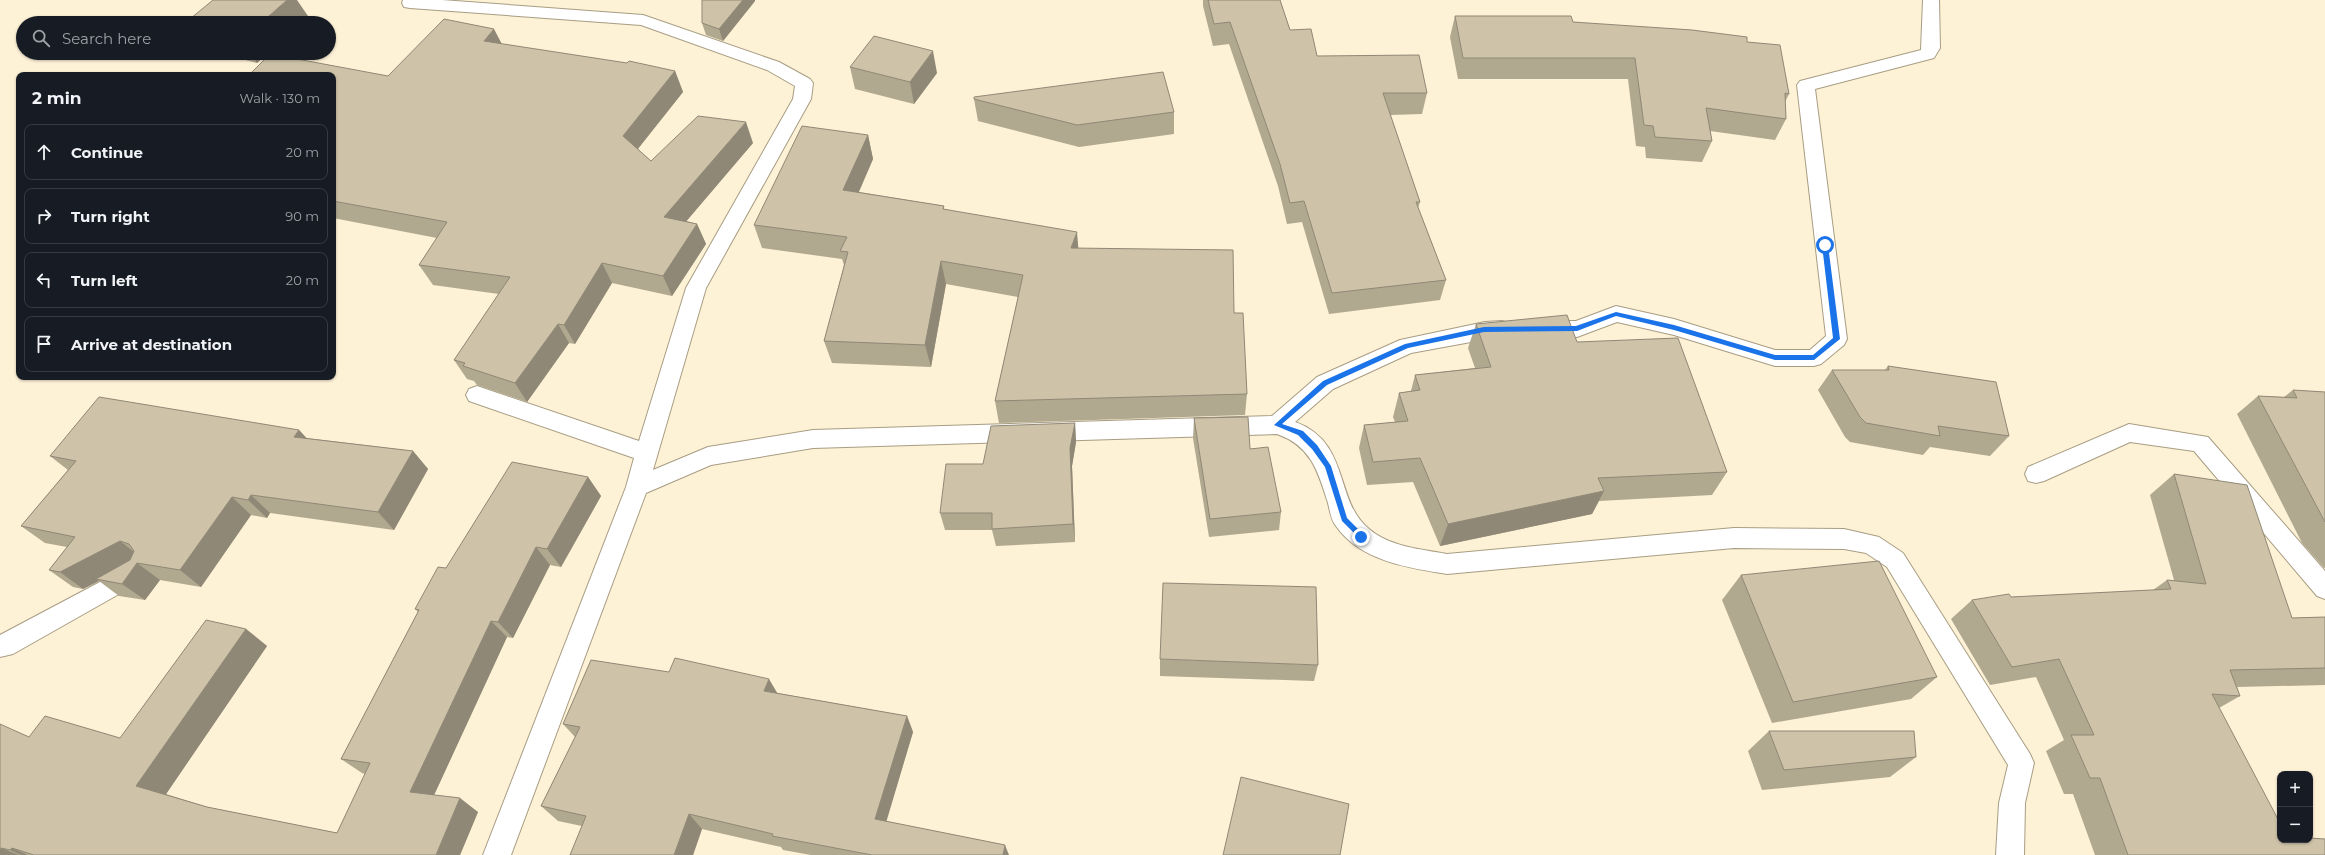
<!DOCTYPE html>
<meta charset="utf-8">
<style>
:root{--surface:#171b24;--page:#20242c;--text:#f1f3f6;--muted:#9ea1a6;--line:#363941}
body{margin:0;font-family:Montserrat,sans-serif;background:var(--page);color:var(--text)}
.controls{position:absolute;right:12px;bottom:12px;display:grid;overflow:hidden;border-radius:8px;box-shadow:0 1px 3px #0004}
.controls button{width:36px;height:36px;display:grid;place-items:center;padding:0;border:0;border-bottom:1px solid var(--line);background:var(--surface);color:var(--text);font:20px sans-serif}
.stop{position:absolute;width:12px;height:12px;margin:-9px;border:3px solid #1a73e8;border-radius:50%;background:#fff}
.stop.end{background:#1a73e8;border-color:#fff;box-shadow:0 1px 4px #0008}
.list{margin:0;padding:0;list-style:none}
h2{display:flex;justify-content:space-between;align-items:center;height:52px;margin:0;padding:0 16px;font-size:17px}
h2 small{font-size:13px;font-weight:400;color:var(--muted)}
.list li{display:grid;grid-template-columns:26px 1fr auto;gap:12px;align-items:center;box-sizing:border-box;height:56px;margin:0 8px 8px;padding:0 8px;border:1px solid var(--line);border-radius:8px}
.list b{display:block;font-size:15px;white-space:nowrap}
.list em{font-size:13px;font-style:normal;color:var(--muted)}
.icon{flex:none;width:22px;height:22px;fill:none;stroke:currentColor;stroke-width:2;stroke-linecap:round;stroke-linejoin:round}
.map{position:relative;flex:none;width:2325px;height:855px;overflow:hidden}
.search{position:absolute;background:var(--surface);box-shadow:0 1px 3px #0004;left:16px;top:16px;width:320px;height:44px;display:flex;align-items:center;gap:10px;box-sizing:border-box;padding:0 14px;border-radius:22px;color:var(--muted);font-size:15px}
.panel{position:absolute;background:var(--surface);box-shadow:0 1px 3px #0004;left:16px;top:72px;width:320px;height:308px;border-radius:8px}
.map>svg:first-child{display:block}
</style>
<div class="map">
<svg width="2325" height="855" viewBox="0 0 2325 855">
<rect width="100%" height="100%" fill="#fdf1d6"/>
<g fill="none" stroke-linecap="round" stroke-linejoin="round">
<defs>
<path id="street" d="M403,0H442L643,15L779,62L810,79L813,83L811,99L706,288L653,470L708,447L813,430L1272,416L1317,377L1400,340L1485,322L1502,321L1509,323L1512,329L1509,335L1411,353L1333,389L1295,422C1351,442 1334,501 1369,529C1390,547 1421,549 1447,554L1734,528L1844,529L1879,537L1903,553L2030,754L2034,763L2025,803L2024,855H1996L1999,803L2008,765L1887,567L1866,553L1844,549L1734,548L1447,574C1409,568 1360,561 1336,526C1331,520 1330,511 1328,503C1318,471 1311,446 1277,434L813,448L711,465L646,493L511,855H483L626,487L634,458L469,401L466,395L469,389L477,386L639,441L686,288L793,99L795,86L767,70L641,25L410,8L404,7L402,3Z
M1923,0H1939L1940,48L1934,58L1815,89L1847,339L1844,345L1821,364L1814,366H1775L1674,335L1617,322L1577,337H1543L1536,335L1533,329L1536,323L1543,321H1576L1616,306L1674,319L1775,350H1810L1826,336L1797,85L1800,81L1921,50Z
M2129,424L2208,437L2325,571V599L2317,596L2194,451L2130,442L2044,481L2036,483L2028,481L2025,474L2028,467Z
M134,564L142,567L146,574L142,581L13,654L0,657V635Z"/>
</defs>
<use href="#street" stroke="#a89d83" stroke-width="2"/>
<use href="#street" fill="#fff" fill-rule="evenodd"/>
</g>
<path fill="#b1a890" d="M702,0H755V1L723,41L706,35L702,23Z
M1203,0H1280L1290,30L1317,56L1427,93L1422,114L1390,115L1420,202L1418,208L1446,280L1440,300L1329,314L1302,222L1287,224L1278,186L1229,44L1213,46L1203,6Z
M1455,16L1573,22L1747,42L1789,94L1785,102L1786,119L1775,140L1710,131L1712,141L1702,162L1646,158L1645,147L1636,146L1628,79H1458L1450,37Z
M502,44L675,71L683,92L638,149L651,161L753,143L686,221L697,224L706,244L672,296L612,283L575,344L569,343L527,402L477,385L474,381L467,379L454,360L499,294L433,285L419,265L437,238L333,218V75L388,76Z
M218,53H268L257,63Z
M850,67L937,73L914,104L855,89Z
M974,99L1174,112V134L1079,147L978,121Z
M868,135L873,159L859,192L944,206V209L1078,248L1234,313L1247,394L1245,415L999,423L995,401L1018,297L946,284L931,367L832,363L824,341L844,265L842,259L762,248L754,225Z
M1476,324L1577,342L1727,472L1712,495L1599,501L1592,514L1440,546L1413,482L1367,485L1359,448L1364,425L1395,422L1393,417L1399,393L1411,391L1415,375L1475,368L1468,348Z
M1888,366L2009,436L1990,456L1930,447L1923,455L1850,442L1845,437L1818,390L1832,370H1885Z
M2293,390L2325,392V568H2324L2302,543L2237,414L2258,396L2284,397Z
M1194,418L1250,449L1281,512L1279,530L1209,537L1193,438Z
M1075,423L1076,442L1072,466L1075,542L996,546L992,530H945L940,513L983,464Z
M299,430L306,438L413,451L428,469L394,530L270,513L267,518L251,515L201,587L160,580L145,600L119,596L99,581L83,589L73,587L49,570L67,547L45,543L21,526L68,470L50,456Z
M2174,474L2292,618L2325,617V685L2237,687L2240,696L2219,708L2280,840L2325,855H2095L2073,794H2064L2046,751L2064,740L2036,677L1990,685L1951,619L1972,600L2011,597L2153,590L2167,580H2174L2150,495Z
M588,477L601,496L561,567L550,565L513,638L507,637L434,795L478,812L460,855H0L29,737L120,738L246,629L267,646L166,794L207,807L337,833L365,774L362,773L341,759L418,612L415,609L446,568Z
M1741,575L1937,677L1911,699L1772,723L1722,600Z
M1160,659L1318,665L1314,681L1160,676Z
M669,672L777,693L907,716L913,732L886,821L1009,855H811L783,850L781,847L702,829L693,855H570L582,826L558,821L541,806L575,737L563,724Z
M1769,731L1916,757L1890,777L1762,790L1748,751Z"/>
<path fill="#908876" d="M287,0H297L308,16L301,23H261Z
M743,0H755V1L723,41L719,29Z
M494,29L505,50L484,41Z
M933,51L937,73L914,104L910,82Z
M251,53H268L257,63Z
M675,71L683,92L632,156L623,136Z
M746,122L753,143L673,237L664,217Z
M868,135L873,159L849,214L843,190Z
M697,224L706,244L672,296L663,276Z
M1077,232L1079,256L1071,248Z
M941,261L946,284L931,367L925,345Z
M602,263L612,283L575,344L564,325Z
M558,324L569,343L527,402L515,383Z
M1075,423L1076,442L1072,466L1075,542L1073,524L1070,448Z
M299,430L316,448L294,437Z
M413,451L428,469L394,530L378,512Z
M588,477L601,496L561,567L547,549Z
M1604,491L1592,514L1440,546L1448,524Z
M251,495L270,513L267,518L248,500Z
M232,497L251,515L201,587L180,570Z
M120,541L142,558L96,579L99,581L83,589L60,572Z
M536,547L550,565L513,638L498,622Z
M137,563L160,580L145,600L122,584Z
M491,621L507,637L429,806L410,792Z
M246,629L267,646L162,800L136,786Z
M769,679L779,696L764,691Z
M907,716L913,732L883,833L875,819Z
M460,798L478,812L460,855H436Z
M689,814L702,829L693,855H674Z
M1005,845L1009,855H1003Z
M1,848L19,855H0V850Z
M12,848L28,855H21L10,850Z"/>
<path fill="#cec3a8" stroke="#908876" d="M213,0H287L261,23H185Z
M702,0H743L719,29L702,23Z
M1208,0H1280L1290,30L1311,29L1317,56L1419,55L1427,93H1383L1420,202H1416L1446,280L1332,293L1304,201L1290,203L1280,164L1230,22L1214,24Z
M1455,16H1571L1573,22L1692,30L1747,37V42L1780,45L1789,94L1785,93L1786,119L1706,108L1712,141L1655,137L1653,126L1644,125L1635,58H1463Z
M444,19L494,29L484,41L627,63L629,61L675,71L623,136L651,161L698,116L746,122L664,217L697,224L663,276L602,263L564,325L558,324L515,383L463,366L465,363L454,360L510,277L419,265L447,222L333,201V75H249L270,54L388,76Z
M874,36L933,51L910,82L850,67Z
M1163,72L1174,112L1077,125L974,99V97Z
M802,126L868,135L843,190L944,206L943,209L1077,232L1071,248L1233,250L1234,313H1243L1247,394L995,401L1023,275L941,261L925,345L824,341L848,252L840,251L847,237L754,225Z
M1567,315L1577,342L1678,338L1727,472L1598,478L1604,491L1448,524L1420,458L1373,462L1364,425L1408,421L1399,393L1420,390L1415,375L1491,367L1476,324Z
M1888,366L1996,382L2009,436L1938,426L1940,436L1866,423L1860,417L1832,370H1889Z
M2293,390L2325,392V522L2258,396L2297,398Z
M99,397L299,430L294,437L413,451L378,512L251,495L248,500L232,497L180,570L137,563L122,584L96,579L130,560L134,551L129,544L120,541L60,572L49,570L75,537L21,526L76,461L50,456Z
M1248,417L1250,449L1268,447L1281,512L1210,519L1194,418Z
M1075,423L1070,448L1073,524L992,529V513H940L946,464H983L991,426Z
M512,462L588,477L547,549L536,547L498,622L491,621L410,792L460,798L436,855H34L12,848L10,850L1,848L0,850V724L29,737L45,716L120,738L206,620L246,629L136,786L207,807L337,833L370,763L341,759L419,610L415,609L438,567L446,568Z
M2174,474L2247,485L2292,618L2325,617V668L2230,670L2240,696L2212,694L2280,823V840H2310V838L2325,839V855H2128L2100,778H2090L2071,735H2094L2059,659L2012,667L1972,600L2009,594L2011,597L2171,589L2167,580L2206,584Z
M1879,561L1937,677L1793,702L1741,575Z
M1163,583L1316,587L1318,665L1160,659Z
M675,658L769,679L764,691L907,716L875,819L1005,845L1003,855H872L772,836L773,834L689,814L674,855H570L586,816L541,806L580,727L563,724L591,660L669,672Z
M1769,731H1914L1916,757L1784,770Z
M1241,777L1349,804L1340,855H1223Z"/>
<path fill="#1a73e8" d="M1825,243L1828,245L1840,339L1814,360H1775L1674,330L1616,316L1577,331L1484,332L1408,348L1327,385L1282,424L1303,431L1317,445L1331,466L1347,518L1364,535L1365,537L1361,540L1342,521L1325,467L1312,449L1298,435L1274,425L1323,381L1405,344L1484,327L1576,326L1616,312L1674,325L1775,355H1813L1833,338L1822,245Z"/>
</svg>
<div class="controls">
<button>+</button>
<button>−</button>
</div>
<div class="stop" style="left:1825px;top:245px"></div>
<div class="stop end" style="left:1361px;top:537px"></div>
<div class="search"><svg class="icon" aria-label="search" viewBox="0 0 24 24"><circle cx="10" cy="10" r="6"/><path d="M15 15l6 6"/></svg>Search here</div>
<section class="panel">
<h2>2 min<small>Walk · 130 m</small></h2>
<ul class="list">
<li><svg class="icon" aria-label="ahead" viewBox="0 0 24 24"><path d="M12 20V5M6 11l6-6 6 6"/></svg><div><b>Continue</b></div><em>20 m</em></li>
<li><svg class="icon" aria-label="right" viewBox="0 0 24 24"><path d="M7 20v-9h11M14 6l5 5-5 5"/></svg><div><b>Turn right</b></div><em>90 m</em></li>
<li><svg class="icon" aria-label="left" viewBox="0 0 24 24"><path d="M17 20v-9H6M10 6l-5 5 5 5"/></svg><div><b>Turn left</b></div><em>20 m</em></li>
<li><svg class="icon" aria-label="arrive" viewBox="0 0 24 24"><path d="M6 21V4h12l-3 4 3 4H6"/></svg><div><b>Arrive at destination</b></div></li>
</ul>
</section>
</div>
